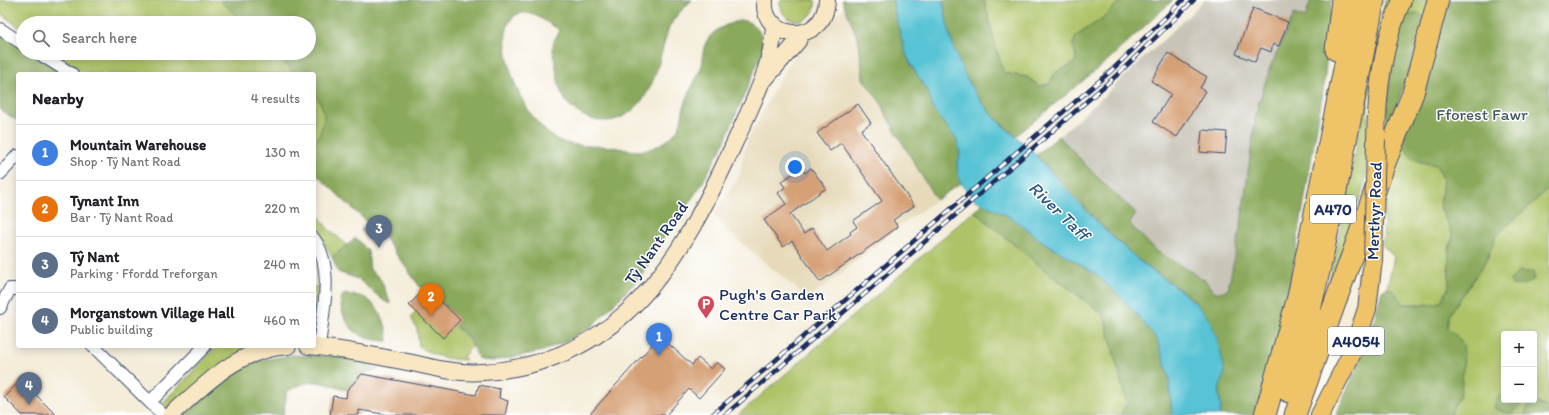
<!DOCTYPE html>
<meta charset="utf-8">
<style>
:root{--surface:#fff;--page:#f6f6f6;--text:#202124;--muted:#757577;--line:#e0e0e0;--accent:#d1495b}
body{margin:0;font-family:Itim,sans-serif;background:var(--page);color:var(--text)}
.controls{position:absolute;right:12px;bottom:12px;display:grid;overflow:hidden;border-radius:4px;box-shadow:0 2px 10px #0003}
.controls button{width:36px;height:36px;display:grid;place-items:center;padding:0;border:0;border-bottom:1px solid var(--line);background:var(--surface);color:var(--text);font:20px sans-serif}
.you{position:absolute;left:795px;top:167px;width:14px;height:14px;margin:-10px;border:3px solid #fff;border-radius:50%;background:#1a73e8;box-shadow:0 0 0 6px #1a73e833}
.badge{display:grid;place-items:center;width:26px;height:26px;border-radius:50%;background:var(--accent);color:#fff;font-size:13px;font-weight:700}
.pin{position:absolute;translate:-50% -33px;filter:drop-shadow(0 1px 2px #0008)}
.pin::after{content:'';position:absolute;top:21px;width:14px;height:12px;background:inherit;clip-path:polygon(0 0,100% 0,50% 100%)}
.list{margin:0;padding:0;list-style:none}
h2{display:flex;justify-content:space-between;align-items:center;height:52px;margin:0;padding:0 16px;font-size:17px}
h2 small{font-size:13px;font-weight:400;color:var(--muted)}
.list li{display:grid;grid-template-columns:26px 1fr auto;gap:12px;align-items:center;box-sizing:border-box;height:56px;padding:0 16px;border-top:1px solid var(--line)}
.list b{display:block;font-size:15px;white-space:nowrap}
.list p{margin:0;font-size:13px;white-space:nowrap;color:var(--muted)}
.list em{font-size:13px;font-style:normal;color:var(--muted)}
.icon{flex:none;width:22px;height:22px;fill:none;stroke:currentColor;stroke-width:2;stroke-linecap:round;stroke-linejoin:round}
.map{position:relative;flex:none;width:1549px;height:415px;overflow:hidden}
.search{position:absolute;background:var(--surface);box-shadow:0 2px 10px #0003;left:16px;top:16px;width:300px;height:44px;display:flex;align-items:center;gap:10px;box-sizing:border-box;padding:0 14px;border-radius:22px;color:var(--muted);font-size:15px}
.panel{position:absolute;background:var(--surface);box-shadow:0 2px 10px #0003;left:16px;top:72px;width:300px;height:276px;border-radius:4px}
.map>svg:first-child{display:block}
</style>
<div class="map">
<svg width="1549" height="415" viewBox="0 0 1549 415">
<rect width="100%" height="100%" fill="#fff"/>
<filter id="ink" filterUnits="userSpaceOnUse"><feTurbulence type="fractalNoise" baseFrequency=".025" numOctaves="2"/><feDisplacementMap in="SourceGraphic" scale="8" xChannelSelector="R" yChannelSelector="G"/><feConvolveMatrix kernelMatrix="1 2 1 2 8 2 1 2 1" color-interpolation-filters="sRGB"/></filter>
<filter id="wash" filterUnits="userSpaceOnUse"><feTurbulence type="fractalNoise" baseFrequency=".012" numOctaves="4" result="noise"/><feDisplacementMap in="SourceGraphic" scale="16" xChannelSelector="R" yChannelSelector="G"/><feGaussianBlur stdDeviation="0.9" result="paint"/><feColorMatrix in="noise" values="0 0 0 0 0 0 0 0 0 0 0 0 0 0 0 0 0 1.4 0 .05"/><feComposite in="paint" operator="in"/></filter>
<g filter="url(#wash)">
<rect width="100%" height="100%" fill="#f4edda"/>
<path fill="#e6daba" d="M845,6L859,42L863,79L883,107V110L936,200L897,228L809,299L726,230L714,213L739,177L747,141L780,79L802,45L826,27Z"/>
<path fill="#c8c4b8" d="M1205,0H1311L1305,18L1294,15L1269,70L1256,113L1241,224L1228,290L1215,293L1205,280L1155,250L1130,224L1136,213L1099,179L1059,136L1103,97Z"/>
<path fill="#aec367" stroke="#647962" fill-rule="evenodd" d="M0,0H220L248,23H23V30L0,13Z
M780,0H815C818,26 779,29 780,0Z
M984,0H1121L1104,17L1076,36L1073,45L1076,56L1075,63L1056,72L1049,84L1039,86L1027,77L1004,73C995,50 991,24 984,0Z
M1385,0H1393L1373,67L1368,100L1366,179L1323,311L1335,256Z
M1411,0H1432L1427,18L1406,15Z
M55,53H285L310,74H86Z
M314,77L344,102L314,145Z
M1402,143L1419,162L1436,165L1443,178L1440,207L1453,236L1449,249V286L1443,301L1434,304H1404L1393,290L1387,288L1394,257L1383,246L1385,190Z
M1549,188V408L1535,402L1530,404L1524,415H1451C1452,407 1457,402 1460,395C1462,389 1465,350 1463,345C1460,338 1452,333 1447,327L1449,315L1486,261L1496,236ZM1504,334H1534V400H1504Z
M314,209L328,229L347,245L332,257L314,225Z
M974,211L1046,271L1104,315L1127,404L1120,415H738Z
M325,282L314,346V287Z
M416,311C437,319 461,323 472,346L463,357L466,360C448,359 433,357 419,346L417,329L411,317Z
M217,346H288L274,347L171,415L157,409Z"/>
<path fill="#8aa95c" stroke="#526c5d" d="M220,0H692C684,8 674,17 669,28C658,59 656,98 624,116C602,129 570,115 561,92C558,85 558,75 556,68C553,50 549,46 560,31C556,26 550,25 545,21C528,9 510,8 506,34C504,44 510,71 514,81C522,103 536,126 556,139C572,148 595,145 612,147C621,148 631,151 639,151C652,150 666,143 674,134C683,125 681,115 685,104C689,91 696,80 701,68C703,64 703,58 703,53C705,36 717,28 732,23C738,21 744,19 750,23C760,29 762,36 764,48L723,145L700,187L666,234L640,278L594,324L570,339L543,351L493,361L481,360L477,356L468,337L455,325L460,320L427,287L423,291L383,236L373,245L361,230L368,223L317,175L314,179C314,171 312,152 315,145C323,125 330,113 314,94V74H295L276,53H309V23H244Z
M842,0H893L894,10L905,51L911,65L929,93L933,109L957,140L960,154L957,165L958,175L961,183L936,200L883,110V106L863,79L859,42Z
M943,0H984C991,24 995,50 1004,73L1027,77L1039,86L1049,84L1056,72L1075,63L1076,56L1073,45L1076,36L1104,17L1121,0H1173L1107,61L1016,136C971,101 950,56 943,0Z
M1311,0H1332L1324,85L1285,314L1256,415H1219L1221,410L1219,390L1224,372L1195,301L1135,257L1101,225L1036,155L1059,136L1099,179L1136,213L1130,224L1155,250L1205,280L1215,293L1228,290L1241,224L1256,113L1269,70L1294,14L1305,18Z
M1444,0H1549V188L1496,236L1486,261L1449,315L1447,327C1452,333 1461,338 1463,345C1465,350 1462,389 1460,395C1457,402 1452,407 1451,415H1336L1368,343L1382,291L1387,288L1393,290L1404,304C1418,305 1430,306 1442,301L1449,286V249L1453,236L1440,207L1443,178L1436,165C1415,158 1414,166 1402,143Z
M1417,14L1427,18L1386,137C1387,95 1390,54 1406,15Z
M0,28L23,44V53H38L72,74H18V121L0,110Z
M983,203L1012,218L1042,241L1096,274L1128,304L1157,339L1169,376L1172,415H1120L1127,404L1104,315L1046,271L974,211Z
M356,238L368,251L370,270L380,278L391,304L384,301L358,279L338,272L332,257Z
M1520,271L1533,272L1534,276L1533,280L1524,285H1512L1510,280Z
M344,294C351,295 361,295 367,299C381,308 387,325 388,341C359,341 342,327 340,298Z
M293,355C324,358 351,348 378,370L362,374L347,390C338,389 331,384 323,383C311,380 296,385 287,392L283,415H181L245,363Z
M1504,393V400H1522C1516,415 1509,415 1495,409C1494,401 1497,397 1504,393Z
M1535,402L1549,408V415H1524L1530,404Z"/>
<path fill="#59c3d4" stroke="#3a7999" d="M893,0H943C949,46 965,88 998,121C1008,132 1022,140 1032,151C1064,188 1098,225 1135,257C1160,279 1192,293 1210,321C1215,330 1225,363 1224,374C1223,379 1220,385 1219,391C1219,399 1222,407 1219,415H1172L1169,376L1157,339L1128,304L1096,274L1042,241L1012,218L974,199L961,183L958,175L957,165L960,154L957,140L933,109L929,93L911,65L905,51L894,10Z"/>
<g id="blocks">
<path fill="#d5a076" d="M1253,8L1288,22L1279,46L1273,44L1271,52L1261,48L1255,62L1236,54Z
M1168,53L1207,77L1200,88L1205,91L1177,137L1153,122L1171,94L1151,81Z
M858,104L871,123L861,130L914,206L893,220L898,227L820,282L792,241L783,247L764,220L786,204L778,193L785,187L781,182L801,168L805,173L811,168L826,188L790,214L804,234L812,228L827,251L851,234L850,232L857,227L853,221L882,201L841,143L830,151L817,133Z
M1202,130L1227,132L1225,154L1200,152Z
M426,287L460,320L443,338L409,305Z
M660,336L692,365L698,358L711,369L717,362L725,369L699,398L689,389L666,415H589Z
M362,374L476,395L479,385L500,389L499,398L508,401L505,415H389L359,410V415H330L333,396L346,398L347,390Z
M21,380L56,415H22L4,397Z"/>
</g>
</g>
<g filter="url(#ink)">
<use href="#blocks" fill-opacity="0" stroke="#3c4c71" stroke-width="1"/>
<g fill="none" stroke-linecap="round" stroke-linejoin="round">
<defs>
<path id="street" d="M0,29L23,44
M38,53L72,74
M0,174L17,156
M314,239C335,269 322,314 319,347
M0,308L10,289H18
M93,346L163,415
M150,402L205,346"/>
<path id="secondary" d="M765,0C761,41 825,47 827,0
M764,80L798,41L801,33
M308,346C344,349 381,357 417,364C439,369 460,374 483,372C623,363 682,258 734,144C751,106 773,67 774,24
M171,415C208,382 236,350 288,346"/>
<path id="primary" d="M1376,140C1377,91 1382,45 1402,0
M1320,415L1352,353L1367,309L1373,260"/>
<path id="highway" d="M1336,50L1342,0
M1289,392C1325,263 1347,131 1374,0
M1265,415L1298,297L1358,0
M1295,415L1386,160L1413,93L1438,0"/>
</defs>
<use href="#street" stroke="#3c4c71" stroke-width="14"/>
<use href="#secondary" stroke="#3c4c71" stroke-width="18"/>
<use href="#primary" stroke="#3c4c71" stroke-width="20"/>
<use href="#highway" stroke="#3c4c71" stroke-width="23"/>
<use href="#street" stroke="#fff" stroke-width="12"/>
<use href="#secondary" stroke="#f9e7c3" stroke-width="16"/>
<use href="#primary" stroke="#efc469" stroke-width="18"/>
<use href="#highway" stroke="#efc469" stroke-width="21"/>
<defs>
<path id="rail" d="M712,415L1112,70L1183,0
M725,415L1117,75L1194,0"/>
</defs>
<use href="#rail" stroke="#1b2f5e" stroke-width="4.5"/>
<use href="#rail" stroke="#fff" stroke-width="3" stroke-dasharray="9" stroke-linecap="butt"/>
<defs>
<path id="primary-bridge" d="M1373,260L1376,140"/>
</defs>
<use href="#primary-bridge" stroke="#3c4c71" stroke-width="20" stroke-linecap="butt"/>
<use href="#primary-bridge" stroke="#efc469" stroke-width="18"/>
</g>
</g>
<defs>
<symbol id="parking-pin" viewBox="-11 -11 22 30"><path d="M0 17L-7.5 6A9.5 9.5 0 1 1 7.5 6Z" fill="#d1495b" stroke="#fff"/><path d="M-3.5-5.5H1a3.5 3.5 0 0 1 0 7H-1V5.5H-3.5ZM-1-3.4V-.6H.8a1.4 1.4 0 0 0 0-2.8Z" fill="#fff"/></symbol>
</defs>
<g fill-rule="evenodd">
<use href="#parking-pin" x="696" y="294" width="20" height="27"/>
</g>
<g text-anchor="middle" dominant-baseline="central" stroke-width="3" stroke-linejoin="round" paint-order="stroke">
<g fill="#fff" stroke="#5f6d8e" stroke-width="1">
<rect x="1310" y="195" width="46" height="28" rx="3"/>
<rect x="1328" y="327" width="56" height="28" rx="3"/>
</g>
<g font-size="16" font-weight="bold" fill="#1b2f5e">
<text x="1333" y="209">A470</text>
<text x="1356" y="341">A4054</text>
</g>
<g font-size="17" fill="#475b61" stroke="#fff">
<text x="1482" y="114">Fforest Fawr</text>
</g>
<g font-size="17" fill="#1b2f5e" stroke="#fff">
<text transform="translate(1374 211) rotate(-88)">Merthyr Road</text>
<text transform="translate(656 243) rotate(-55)">Tŷ Nant Road</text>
</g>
<g font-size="17" fill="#1b2f5e" stroke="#fff" text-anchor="start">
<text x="719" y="294">Pugh's Garden<tspan x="719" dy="20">Centre Car Park</tspan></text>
</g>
<g font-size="18" font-style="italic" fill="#2e5b81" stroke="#fff">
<text transform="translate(1059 211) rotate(44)">River Taff</text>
</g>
</g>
</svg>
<div class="controls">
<button>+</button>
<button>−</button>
</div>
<div class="you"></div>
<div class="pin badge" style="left:659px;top:356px;background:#3f7fe0">1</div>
<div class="pin badge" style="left:431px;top:316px;background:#e8710a">2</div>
<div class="pin badge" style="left:379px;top:248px;background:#5c6f8a">3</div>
<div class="pin badge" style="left:29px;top:405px;background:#5c6f8a">4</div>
<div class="search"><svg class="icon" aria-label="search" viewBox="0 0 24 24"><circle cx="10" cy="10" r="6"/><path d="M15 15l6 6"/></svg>Search here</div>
<section class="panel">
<h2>Nearby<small>4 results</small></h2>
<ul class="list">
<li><span class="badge" style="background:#3f7fe0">1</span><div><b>Mountain Warehouse</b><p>Shop · Tŷ Nant Road</p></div><em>130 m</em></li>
<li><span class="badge" style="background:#e8710a">2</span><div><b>Tynant Inn</b><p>Bar · Tŷ Nant Road</p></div><em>220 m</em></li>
<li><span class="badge" style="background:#5c6f8a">3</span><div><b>Tŷ Nant</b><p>Parking · Ffordd Treforgan</p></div><em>240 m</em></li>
<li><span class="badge" style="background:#5c6f8a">4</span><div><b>Morganstown Village Hall</b><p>Public building</p></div><em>460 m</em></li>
</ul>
</section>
</div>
